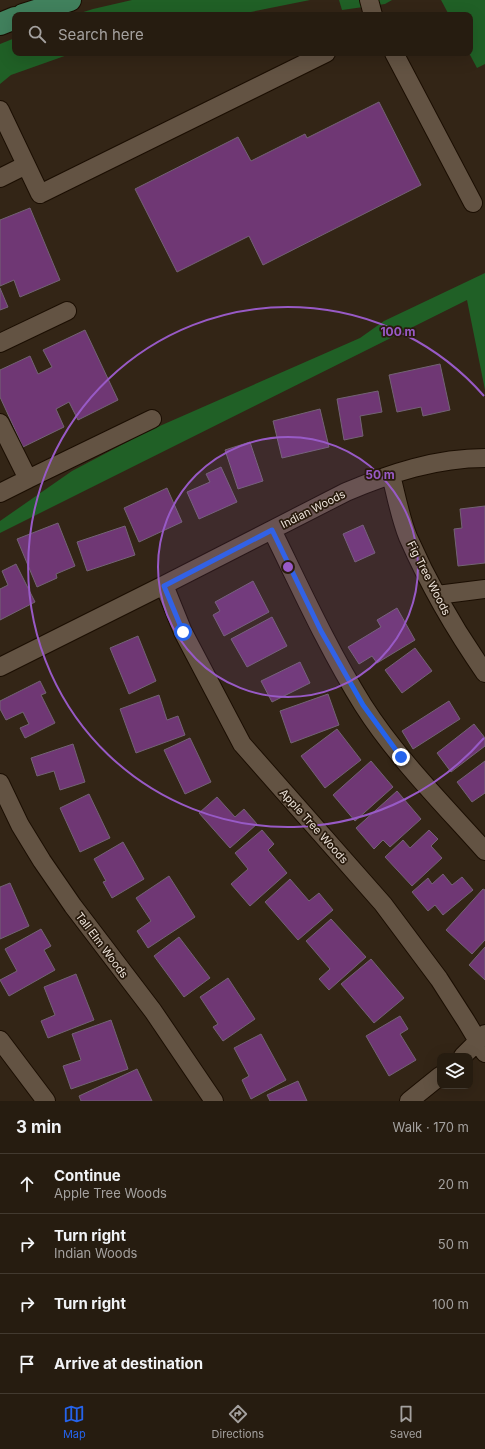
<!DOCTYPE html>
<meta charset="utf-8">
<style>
:root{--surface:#261c10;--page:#2e2519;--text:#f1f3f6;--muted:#a4a19f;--line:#423a30;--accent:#2563eb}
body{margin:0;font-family:Inter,sans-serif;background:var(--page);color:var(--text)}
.controls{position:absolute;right:12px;bottom:12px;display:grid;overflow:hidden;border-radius:8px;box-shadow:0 4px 16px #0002}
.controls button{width:36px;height:36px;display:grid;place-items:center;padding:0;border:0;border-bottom:1px solid var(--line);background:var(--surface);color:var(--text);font:20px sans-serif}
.stop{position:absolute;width:12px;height:12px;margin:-9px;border:3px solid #2563eb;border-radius:50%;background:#fff}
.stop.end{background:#2563eb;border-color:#fff;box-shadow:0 1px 4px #0008}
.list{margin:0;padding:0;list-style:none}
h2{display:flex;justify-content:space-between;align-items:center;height:52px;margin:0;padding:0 16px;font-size:17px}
h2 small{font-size:13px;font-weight:400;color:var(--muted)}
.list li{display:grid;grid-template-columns:26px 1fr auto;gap:12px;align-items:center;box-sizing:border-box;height:60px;padding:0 16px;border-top:1px solid var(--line)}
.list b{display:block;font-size:15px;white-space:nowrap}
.list p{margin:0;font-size:13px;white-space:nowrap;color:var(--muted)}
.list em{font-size:13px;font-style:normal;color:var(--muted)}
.icon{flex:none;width:22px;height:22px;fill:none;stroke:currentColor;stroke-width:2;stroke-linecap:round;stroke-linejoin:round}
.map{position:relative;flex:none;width:485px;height:1101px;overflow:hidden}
.search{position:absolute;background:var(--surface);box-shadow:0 4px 16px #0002;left:12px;right:12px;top:12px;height:44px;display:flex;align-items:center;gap:10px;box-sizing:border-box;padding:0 14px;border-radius:8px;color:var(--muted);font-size:15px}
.sheet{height:292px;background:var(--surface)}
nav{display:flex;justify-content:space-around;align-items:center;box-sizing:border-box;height:56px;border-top:1px solid var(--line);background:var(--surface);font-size:11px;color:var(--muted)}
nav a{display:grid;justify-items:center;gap:2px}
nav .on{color:var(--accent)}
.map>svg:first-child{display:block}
</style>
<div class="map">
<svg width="485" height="1101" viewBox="0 0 485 1101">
<rect width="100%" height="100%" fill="#332516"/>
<path fill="#206026" d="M132,0H310L236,15H74L93,9Z
M339,0H392L385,4L342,10Z
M441,0H485V64L477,68L469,53H470V15H449Z
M15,38V53H73L11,75L0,84V44Z
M485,273V390L467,300L0,533V521L72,471L146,432L360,338L384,321Z"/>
<path fill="#6f3774" stroke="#736374" d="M379,102L421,185L263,265L249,236L177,272L135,189L238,137L251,161L305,134L307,138Z
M30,208L60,280L20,297L14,280L0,286V220Z
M0,288L8,307L0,310Z
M85,330L118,400L78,420L69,402L56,409L64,427L23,447L0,397V370L30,356L38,374L52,367L43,350Z
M440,364L450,410L423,416L421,407L397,412L389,375Z
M378,391L382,412L360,416L363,436L344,440L337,399Z
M320,409L329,447L282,458L273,421Z
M250,442L263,481L238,489L225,450Z
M221,467L237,502L199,519L187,492L210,482L206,474Z
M167,488L182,522L139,542L124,508Z
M485,506V563L458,566L454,529L462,528L460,509Z
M58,523L75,566L56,574L57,578L37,587L17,539Z
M363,525L375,553L355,562L343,534Z
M125,526L135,555L87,571L77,542Z
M16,564L35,602L0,620V589L8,585L2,571Z
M253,581L269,612L224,636L213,615L220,611L215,602Z
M397,608L415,640L377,663L372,656L359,664L348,647L381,627L377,620Z
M272,617L287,646L247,667L231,639Z
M138,636L156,681L129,694L110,648Z
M415,648L432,671L402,693L385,670Z
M300,662L310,683L272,702L261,681Z
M40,681L46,693L41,695L55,723L25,738L20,728L29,724L23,712L6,720L0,709V701Z
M328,694L339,725L291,743L280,711Z
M159,695L167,720L178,716L185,735L136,753L120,709Z
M449,701L460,719L413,749L402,731Z
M474,724L485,738V746L451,772L437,753Z
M337,729L361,760L325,788L301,756Z
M190,738L211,782L185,794L164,750Z
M73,744L85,782L60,790L54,771L37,776L31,758Z
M371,761L393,787L355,821L333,795Z
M485,761V793L472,802L457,782Z
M397,791L421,819L390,847L383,840L374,849L356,828Z
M89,794L110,838L80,852L60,808Z
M217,797L235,817L244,809L257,824L230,848L199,813Z
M262,830L274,844L268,850L287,873L250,906L231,884L248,869L235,853Z
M429,830L438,839L431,846L442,858L412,886L385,857L403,840L410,848Z
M123,842L144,879L112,898L103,882L106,881L94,859Z
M443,874L452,885L462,877L473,890L443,915L435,905L428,911L412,892L428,878L432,884Z
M169,876L195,917L148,948L137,931L151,921L136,898Z
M290,879L309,901L319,893L333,910L298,940L265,902Z
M10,883L29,926L0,939V887Z
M483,889L485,890V940L472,954L446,930Z
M331,919L366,957L329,990L319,979L330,969L306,941Z
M41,929L51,946L44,950L55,970L9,996L0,980L17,971L5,949Z
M179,937L210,978L184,997L154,956Z
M485,947V980L469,965Z
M371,959L404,998L374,1023L341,984Z
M76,974L94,1020L48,1038L41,1021L55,1015L44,987Z
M228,978L255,1019L223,1041L213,1027L218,1024L200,997Z
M400,1016L408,1029L400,1034L416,1060L389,1076L366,1036Z
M111,1020L128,1069L71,1089L63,1066L81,1060L72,1034Z
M261,1034L286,1080L251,1099L242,1080L249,1076L234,1048Z
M137,1069L152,1101H81L79,1096Z
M298,1081L307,1101H270L267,1095Z"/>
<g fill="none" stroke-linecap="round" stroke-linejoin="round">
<defs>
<path id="minor" d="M369,0L373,15
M394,53L473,203
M0,110L40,194L326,53
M0,178L26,165
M0,343L67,311
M0,423L28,479L0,493
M391,475C396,495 400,517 408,537C429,585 455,630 485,673
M28,479L152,419
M272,530C301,589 328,649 363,705C396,757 444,805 485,851
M164,585L183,632L242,744L383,904L439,979L466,1021L485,1053
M437,595L485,589
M0,667L164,585L346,492C391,473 436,458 485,458
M0,783L20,825L42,861L73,906L153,1011L214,1101
M0,1040L46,1101
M463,1056L485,1034
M409,1101L440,1076"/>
<path id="major" d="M23,15L70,0
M0,24L15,18"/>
</defs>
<use href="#minor" stroke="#1b0e02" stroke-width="20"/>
<use href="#major" stroke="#1b0e02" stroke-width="24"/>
<use href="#minor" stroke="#635343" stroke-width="18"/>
<use href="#major" stroke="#41815d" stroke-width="22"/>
</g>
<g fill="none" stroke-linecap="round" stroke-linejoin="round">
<path stroke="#2563eb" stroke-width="5" d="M183,632L164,586L272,530L321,631L363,705L401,757"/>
</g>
<circle cx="288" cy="567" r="130" fill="#985ac6" fill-opacity=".12"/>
<g fill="none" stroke="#985ac6" stroke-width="2">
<circle cx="288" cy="567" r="130"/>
<path d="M484 738A260 260 0 1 1 484 396"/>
</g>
<g text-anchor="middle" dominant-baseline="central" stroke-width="3.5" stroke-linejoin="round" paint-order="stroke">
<g font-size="11" fill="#ede3da" stroke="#291b0d">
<text transform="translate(313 509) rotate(-27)">Indian Woods</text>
<text transform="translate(429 578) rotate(63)">Fig Tree Woods</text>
<text transform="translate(314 826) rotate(48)">Apple Tree Woods</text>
<text transform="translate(102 945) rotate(53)">Tall Elm Woods</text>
</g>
</g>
<circle cx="288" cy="567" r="6" fill="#985ac6" stroke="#291b0d" stroke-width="2"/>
<g font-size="12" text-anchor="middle" font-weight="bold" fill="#985ac6" stroke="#291b0d" stroke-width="3.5" stroke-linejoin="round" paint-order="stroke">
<text x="398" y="336">100 m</text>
<text x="380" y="479">50 m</text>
</g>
</svg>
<div class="controls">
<button><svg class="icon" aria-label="layers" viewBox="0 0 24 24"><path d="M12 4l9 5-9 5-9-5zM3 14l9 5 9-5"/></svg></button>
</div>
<div class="stop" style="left:183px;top:632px"></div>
<div class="stop end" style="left:401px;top:757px"></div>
<div class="search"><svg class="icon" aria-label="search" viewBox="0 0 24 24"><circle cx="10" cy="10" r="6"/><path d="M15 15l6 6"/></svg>Search here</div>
</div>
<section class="sheet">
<h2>3 min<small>Walk · 170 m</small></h2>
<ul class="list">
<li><svg class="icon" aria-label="ahead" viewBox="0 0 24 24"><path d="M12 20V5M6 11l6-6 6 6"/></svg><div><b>Continue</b><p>Apple Tree Woods</p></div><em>20 m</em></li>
<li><svg class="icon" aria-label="right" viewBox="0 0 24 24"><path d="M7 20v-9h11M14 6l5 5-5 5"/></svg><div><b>Turn right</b><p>Indian Woods</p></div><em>50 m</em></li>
<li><svg class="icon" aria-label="right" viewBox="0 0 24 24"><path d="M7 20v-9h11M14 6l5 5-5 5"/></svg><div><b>Turn right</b></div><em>100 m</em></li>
<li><svg class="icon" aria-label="arrive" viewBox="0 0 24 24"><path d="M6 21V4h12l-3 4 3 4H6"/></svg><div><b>Arrive at destination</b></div></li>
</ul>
</section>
<nav>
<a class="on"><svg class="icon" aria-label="map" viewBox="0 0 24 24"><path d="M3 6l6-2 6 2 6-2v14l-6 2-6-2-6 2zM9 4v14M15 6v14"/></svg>Map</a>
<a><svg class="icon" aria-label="directions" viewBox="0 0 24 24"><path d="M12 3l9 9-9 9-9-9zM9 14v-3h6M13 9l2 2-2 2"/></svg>Directions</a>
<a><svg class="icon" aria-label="saved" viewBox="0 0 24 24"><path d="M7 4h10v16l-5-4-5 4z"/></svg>Saved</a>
</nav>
